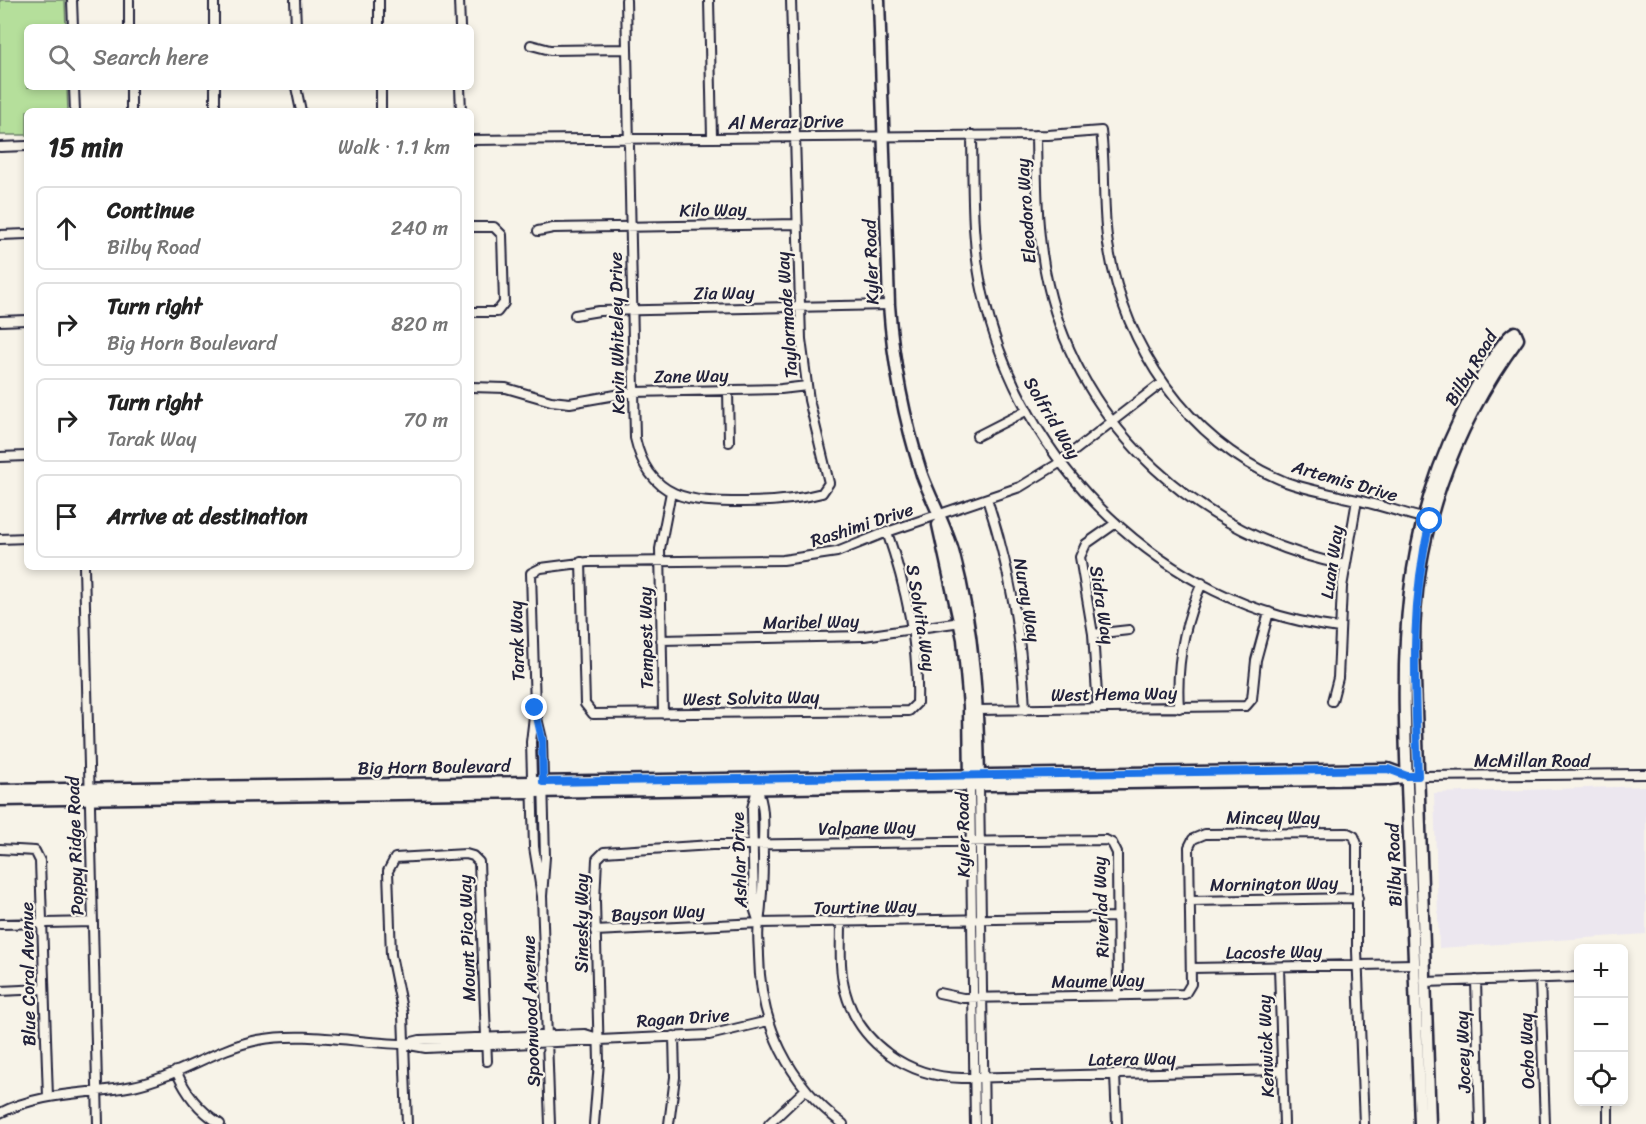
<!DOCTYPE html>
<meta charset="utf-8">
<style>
:root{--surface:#fff;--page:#f2f2f2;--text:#222;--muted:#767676;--line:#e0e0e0}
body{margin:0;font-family:Sriracha,sans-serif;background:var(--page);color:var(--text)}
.controls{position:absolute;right:18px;bottom:18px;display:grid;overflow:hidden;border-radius:9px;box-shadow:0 3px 9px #0003}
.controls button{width:54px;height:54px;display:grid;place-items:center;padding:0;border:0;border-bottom:2px solid var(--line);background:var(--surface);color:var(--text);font:30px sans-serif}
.stop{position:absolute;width:18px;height:18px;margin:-14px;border:4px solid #1a73e8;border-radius:50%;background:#fff}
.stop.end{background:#1a73e8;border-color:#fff;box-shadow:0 2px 6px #0008}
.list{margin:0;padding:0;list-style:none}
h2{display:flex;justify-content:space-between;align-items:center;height:78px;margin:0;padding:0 24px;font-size:26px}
h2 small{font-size:20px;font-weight:400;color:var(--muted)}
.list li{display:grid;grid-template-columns:39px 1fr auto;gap:18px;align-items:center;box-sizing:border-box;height:84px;margin:0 12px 12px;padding:0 12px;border:2px solid var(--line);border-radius:9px}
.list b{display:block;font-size:22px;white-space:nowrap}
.list p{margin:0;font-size:20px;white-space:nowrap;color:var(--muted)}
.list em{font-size:20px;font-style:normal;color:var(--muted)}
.icon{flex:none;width:33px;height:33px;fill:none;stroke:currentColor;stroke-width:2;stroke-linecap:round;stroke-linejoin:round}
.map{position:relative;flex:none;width:1646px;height:1124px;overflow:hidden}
.search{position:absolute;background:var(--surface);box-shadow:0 3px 9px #0003;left:24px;top:24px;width:450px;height:66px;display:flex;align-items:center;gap:15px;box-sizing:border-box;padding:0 21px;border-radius:9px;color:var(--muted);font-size:22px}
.panel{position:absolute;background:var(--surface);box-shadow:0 3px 9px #0003;left:24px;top:108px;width:450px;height:462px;border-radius:9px}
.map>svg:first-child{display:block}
</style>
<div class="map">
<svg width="1646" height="1124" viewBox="0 0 1646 1124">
<rect width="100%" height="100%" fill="#f7f3e8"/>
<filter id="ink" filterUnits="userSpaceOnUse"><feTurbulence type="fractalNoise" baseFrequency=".0167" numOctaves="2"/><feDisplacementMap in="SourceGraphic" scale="12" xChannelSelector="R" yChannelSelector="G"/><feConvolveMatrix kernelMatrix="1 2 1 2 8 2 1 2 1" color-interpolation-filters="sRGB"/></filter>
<g filter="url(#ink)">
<path fill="#ece7ef" d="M1646,786V934L1439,948L1434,793Z"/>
<path fill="#b5df9b" stroke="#6c806b" stroke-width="1.5" d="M0,0H65L66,27H27V87H67L68,111H27V135H0Z"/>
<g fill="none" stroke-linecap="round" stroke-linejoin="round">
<defs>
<path id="street" d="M72,0L73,27
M129,0V27
M214,0V27
M295,0L296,27
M379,0V27
M459,0L460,27
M626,0L635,438C649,500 690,502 743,502C770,502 796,500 822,493L829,483L809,400L801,339L791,0
M709,0L712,137
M531,45L550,50L627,49
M74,87L75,111
M131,87V111
M215,87V111
M296,87L301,111
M381,87V111
M460,87L461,111
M972,135C973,188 971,242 983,294C1021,465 1163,606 1339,628
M1036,135C1037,185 1036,235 1048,285C1081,429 1201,537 1345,565
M471,140L1048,135L1101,131C1106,169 1102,207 1108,244C1124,347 1188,442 1286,482C1305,489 1324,492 1343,497C1370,502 1396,511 1422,518
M0,147L27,146
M471,227H494L502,235L504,303L497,312H471
M538,231L553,228L797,224
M0,235L27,234
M575,315L599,311L889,305
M0,321L27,320
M471,387L506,388L551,401L570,403L633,392L781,389L807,386
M728,390L729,442
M977,436L1026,411
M0,457L27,456
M987,499C1010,568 1022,637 1025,710
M0,539L27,538
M581,562L585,704L593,714L909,711L917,703C919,645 906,587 887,532
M84,567L98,1124
M1093,634L1129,630
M661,640L864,636L961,622
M1332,701L1338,678L1342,587L1357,500
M1179,708C1176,664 1184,623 1202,583
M1098,709L1093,634L1080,557L1086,544L1116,523
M535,710L542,739L545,857L542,896L550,1124
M978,710L1246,706L1252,699L1256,660L1269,612
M663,714L660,549L671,492
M1418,776L1646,774
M979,785L984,1124
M970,786L975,1124
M757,789C767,809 762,835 763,856C763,880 762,901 759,924C757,934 759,946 759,956C760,1024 788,1083 843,1124
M757,789L752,808L754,908L759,923
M0,849L35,851L40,861L48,1097
M542,896L534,847L531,742L535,708L531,573L541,568L588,562L783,560L837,552L887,532L1020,487L1056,465L1163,382
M1190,901L1358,898
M841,922C841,945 839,969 845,991C859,1044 908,1077 962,1078L1282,1070
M0,924L92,922
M595,931L759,923L1117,917
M1279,967L1284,1124
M1191,968L1415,964
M1540,978L1545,1124
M1476,980L1480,1124
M1425,982L1578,977
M0,991L43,989
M939,993L963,998L1185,994L1191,984L1189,847L1193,839L1205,834L1348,833L1354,836L1357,844V951L1364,1124
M404,1044L426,1048L709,1035L768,1021
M176,1071C187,1095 198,1109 220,1124
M1115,1074L1117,1124
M1608,1102V1124
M0,1113C44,1091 87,1095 133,1086C177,1077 214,1049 258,1040C305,1031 356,1043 404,1044L420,1040L585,1034L598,1038
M407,1124L403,1014L391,955L388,871L395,858L466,854L473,856L479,862L487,1061
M594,1124L599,1062L595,901L597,859L604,852L712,845L1106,840L1112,843L1117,853L1118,996
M669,1124L675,1077L674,1036
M769,1124L806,1089"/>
<path id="secondary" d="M879,0L889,305C893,363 904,419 922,475C932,502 947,528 954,555C974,630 978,705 979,782
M938,525L963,639L969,706L970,782
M0,790L1388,769L1407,776
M0,800L1389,779L1412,776
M1420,1124C1417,1029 1413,933 1409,838C1403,671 1391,543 1474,391C1481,378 1503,337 1515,332L1518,339C1452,429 1413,536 1414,649L1430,1124"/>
</defs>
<use href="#street" stroke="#22223b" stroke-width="12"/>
<use href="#secondary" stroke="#22223b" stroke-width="15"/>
<use href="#street" stroke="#f7f3e8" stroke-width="8"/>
<use href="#secondary" stroke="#f7f3e8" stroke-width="10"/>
</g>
</g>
<g fill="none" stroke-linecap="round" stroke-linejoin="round" filter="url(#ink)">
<path stroke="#1a73e8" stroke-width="8" d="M535,708L542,739L543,782L1388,769L1407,776H1418C1415,687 1409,609 1430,521"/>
</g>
<g text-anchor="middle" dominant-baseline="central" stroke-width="4.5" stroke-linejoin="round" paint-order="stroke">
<g font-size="18" fill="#22223b" stroke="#f7f3e8">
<text transform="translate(786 122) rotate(-1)">Al Meraz Drive</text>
<text transform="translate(713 210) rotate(-1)">Kilo Way</text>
<text transform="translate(1026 211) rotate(-94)">Eleodoro Way</text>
<text transform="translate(871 262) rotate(-92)">Kyler Road</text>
<text transform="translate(724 293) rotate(-1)">Zia Way</text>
<text transform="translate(787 315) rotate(-94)">Taylormade Way</text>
<text transform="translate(617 333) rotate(-91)">Kevin Whiteley Drive</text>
<text transform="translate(1471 368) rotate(-59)">Bilby Road</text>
<text transform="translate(691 376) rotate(-1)">Zane Way</text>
<text transform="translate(1052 418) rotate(59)">Solfrid Way</text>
<text transform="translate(1345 481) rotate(16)">Artemis Drive</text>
<text transform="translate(862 525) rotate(-18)">Rashimi Drive</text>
<text transform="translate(1332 562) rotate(-82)">Luan Way</text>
<text transform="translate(1027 600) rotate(80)">Nuray Way</text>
<text transform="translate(1102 605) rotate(81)">Sidra Way</text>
<text transform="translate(921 618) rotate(81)">S Solvita Way</text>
<text transform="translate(811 622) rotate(-1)">Maribel Way</text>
<text transform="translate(646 638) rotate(-91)">Tempest Way</text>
<text transform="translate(517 641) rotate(-92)">Tarak Way</text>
<text transform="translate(1114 694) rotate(-1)">West Hema Way</text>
<text transform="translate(751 698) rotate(-1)">West Solvita Way</text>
<text x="1532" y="761">McMillan Road</text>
<text transform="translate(434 767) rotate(-1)">Big Horn Boulevard</text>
<text x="1273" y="818">Mincey Way</text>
<text transform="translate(867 828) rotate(-1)">Valpane Way</text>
<text transform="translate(963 835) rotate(-91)">Kyler Road</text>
<text transform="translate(75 846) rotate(-92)">Poppy Ridge Road</text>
<text transform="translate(739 860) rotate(-92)">Ashlar Drive</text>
<text transform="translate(1394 865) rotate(-92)">Bilby Road</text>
<text transform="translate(1274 884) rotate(-1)">Mornington Way</text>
<text transform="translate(865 907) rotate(-1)">Tourtine Way</text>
<text transform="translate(1101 907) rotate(-92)">Riverlad Way</text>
<text transform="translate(658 913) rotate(-3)">Bayson Way</text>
<text transform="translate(582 923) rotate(-90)">Sinesky Way</text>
<text transform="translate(467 938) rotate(-92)">Mount Pico Way</text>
<text transform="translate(1274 952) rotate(-1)">Lacoste Way</text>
<text transform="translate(28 974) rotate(-91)">Blue Coral Avenue</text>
<text transform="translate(1098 981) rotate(-1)">Maume Way</text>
<text transform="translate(531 1011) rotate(-92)">Spoonwood Avenue</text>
<text transform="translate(683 1018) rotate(-4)">Ragan Drive</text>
<text transform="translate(1266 1046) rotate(-92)">Kenwick Way</text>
<text transform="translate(1527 1051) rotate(-92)">Ocho Way</text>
<text transform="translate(1463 1052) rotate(-92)">Jocey Way</text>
<text transform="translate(1132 1059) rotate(-1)">Latera Way</text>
</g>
</g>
</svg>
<div class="controls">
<button>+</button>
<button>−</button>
<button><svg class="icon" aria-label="locate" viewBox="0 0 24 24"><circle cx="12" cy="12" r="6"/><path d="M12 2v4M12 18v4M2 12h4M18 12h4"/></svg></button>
</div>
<div class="stop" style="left:1430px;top:521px"></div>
<div class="stop end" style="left:535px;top:708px"></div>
<div class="search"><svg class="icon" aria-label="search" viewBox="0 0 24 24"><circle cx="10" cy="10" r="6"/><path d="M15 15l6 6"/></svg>Search here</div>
<section class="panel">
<h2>15 min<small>Walk · 1.1 km</small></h2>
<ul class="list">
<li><svg class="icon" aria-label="ahead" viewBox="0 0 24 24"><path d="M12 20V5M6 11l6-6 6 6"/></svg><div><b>Continue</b><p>Bilby Road</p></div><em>240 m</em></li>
<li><svg class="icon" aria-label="right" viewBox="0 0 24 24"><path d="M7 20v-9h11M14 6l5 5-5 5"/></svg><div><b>Turn right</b><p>Big Horn Boulevard</p></div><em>820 m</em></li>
<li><svg class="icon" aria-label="right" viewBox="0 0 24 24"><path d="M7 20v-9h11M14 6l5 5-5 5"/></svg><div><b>Turn right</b><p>Tarak Way</p></div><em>70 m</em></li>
<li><svg class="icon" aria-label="arrive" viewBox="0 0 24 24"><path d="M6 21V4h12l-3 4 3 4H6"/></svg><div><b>Arrive at destination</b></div></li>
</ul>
</section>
</div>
